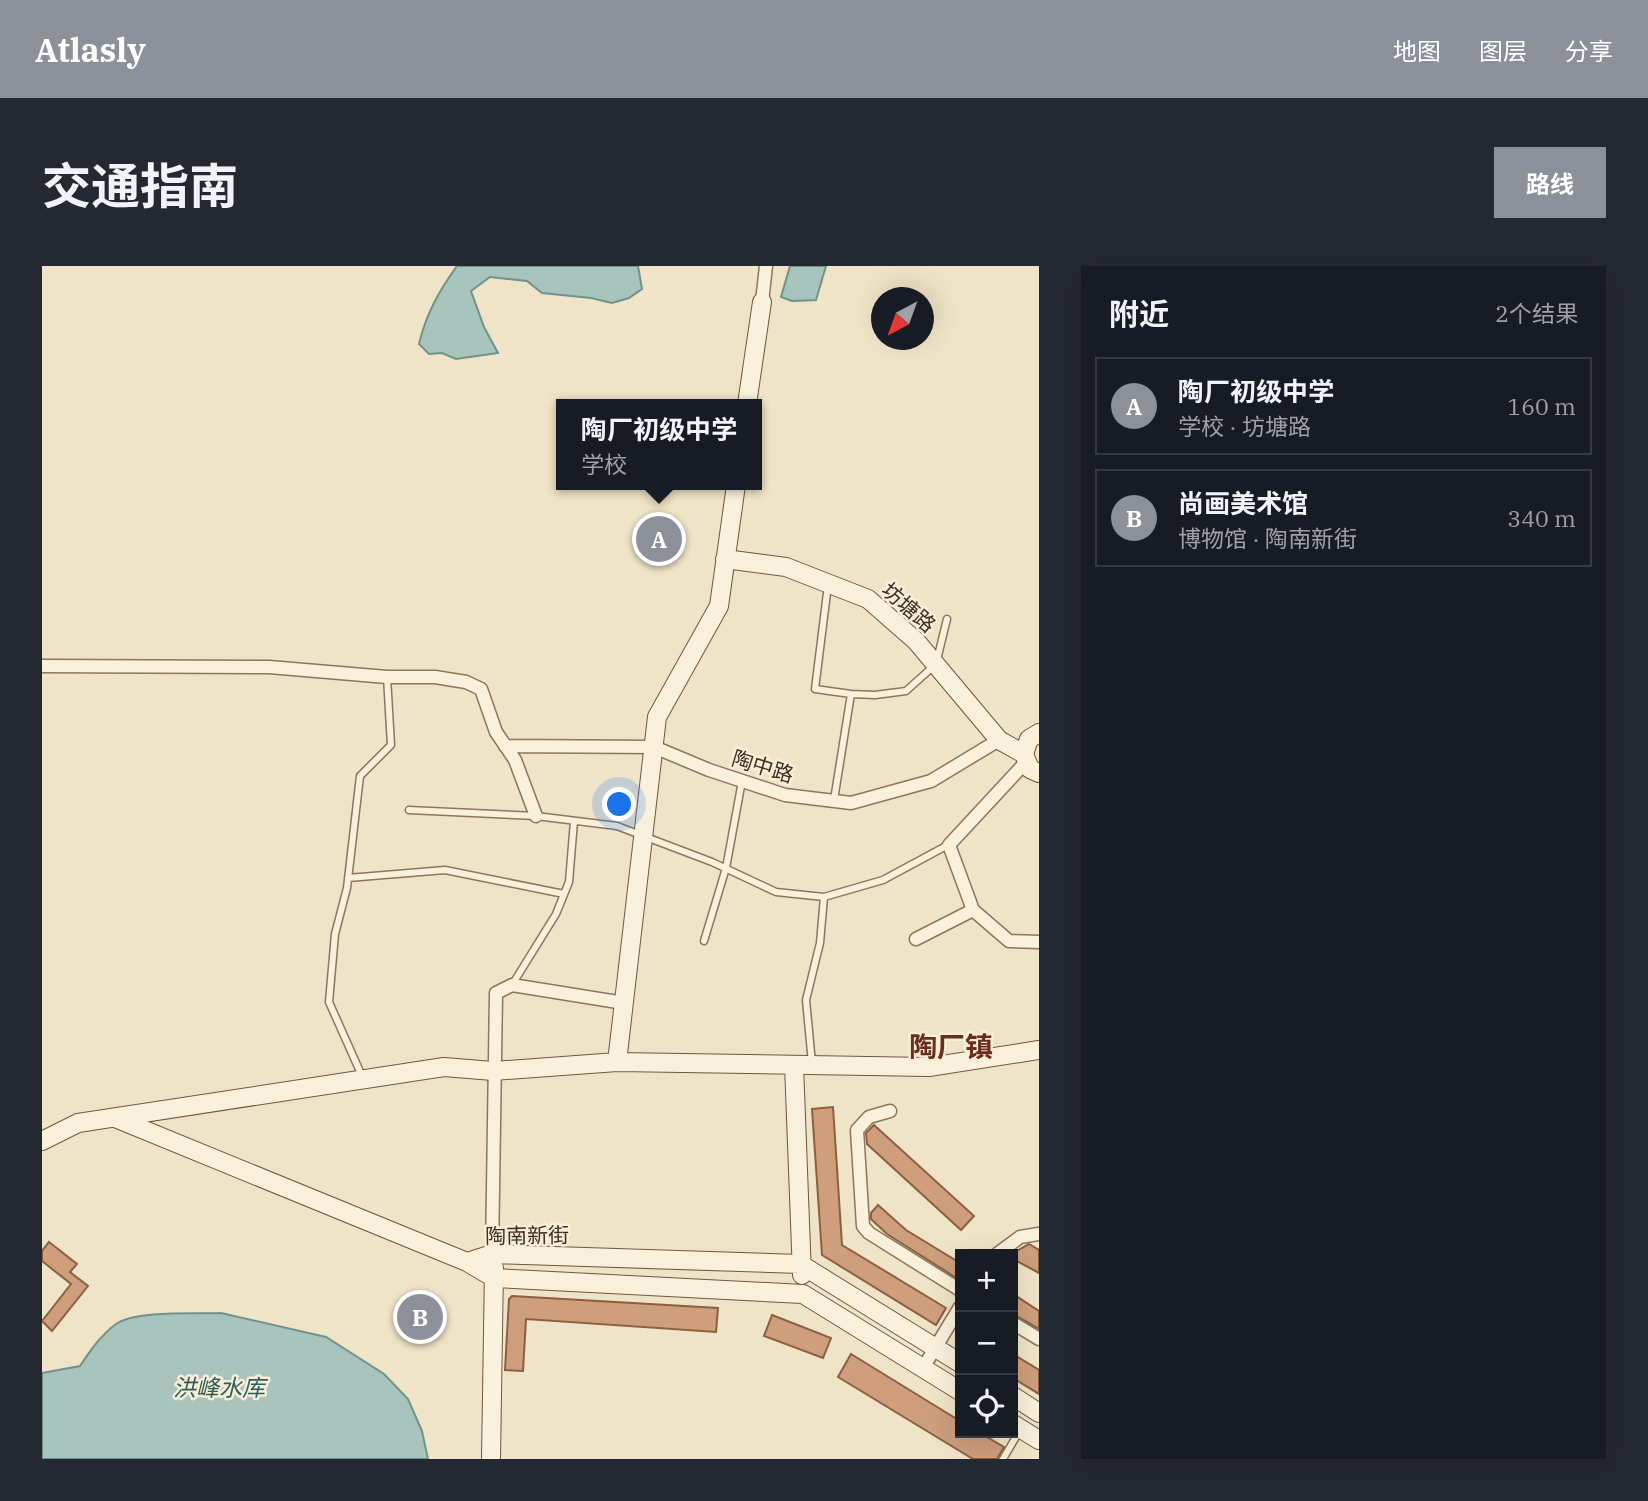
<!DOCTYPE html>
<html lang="zh">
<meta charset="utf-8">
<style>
:root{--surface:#171b24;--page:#242831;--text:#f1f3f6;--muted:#9ea1a6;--line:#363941;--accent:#8c9099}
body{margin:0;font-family:"IBM Plex Serif","Noto Sans SC",serif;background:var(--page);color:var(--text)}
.controls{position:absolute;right:21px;bottom:21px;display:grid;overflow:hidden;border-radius:0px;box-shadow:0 7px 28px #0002}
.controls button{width:63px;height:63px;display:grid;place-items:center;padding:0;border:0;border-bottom:2px solid var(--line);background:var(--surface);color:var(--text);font:35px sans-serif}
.compass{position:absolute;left:829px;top:21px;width:63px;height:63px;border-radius:50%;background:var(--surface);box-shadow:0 7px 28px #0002;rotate:221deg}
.you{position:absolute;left:578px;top:539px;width:24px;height:24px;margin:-18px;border:5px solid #fff;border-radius:50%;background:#1a73e8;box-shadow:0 0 0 10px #1a73e833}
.badge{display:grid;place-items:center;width:46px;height:46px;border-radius:50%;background:var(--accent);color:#fff;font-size:23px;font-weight:700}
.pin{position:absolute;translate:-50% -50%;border:4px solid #fff;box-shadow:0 2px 7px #0006}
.popup{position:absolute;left:514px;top:133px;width:206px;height:91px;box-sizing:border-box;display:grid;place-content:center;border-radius:0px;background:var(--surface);filter:drop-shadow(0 2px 5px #0005);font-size:23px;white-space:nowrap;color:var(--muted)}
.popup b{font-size:26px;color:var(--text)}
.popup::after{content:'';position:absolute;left:50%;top:100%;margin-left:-14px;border:14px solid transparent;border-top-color:var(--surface)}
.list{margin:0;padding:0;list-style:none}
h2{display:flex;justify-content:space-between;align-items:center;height:91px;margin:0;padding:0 28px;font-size:30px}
h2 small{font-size:23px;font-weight:400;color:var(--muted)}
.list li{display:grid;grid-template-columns:46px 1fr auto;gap:21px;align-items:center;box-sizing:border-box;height:98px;margin:0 14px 14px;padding:0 14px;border:2px solid var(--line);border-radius:0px}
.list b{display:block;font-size:26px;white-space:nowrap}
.list p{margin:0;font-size:23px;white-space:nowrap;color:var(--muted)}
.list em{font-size:23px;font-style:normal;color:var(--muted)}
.icon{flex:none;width:38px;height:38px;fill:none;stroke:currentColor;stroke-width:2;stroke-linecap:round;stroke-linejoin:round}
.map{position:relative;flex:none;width:997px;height:1193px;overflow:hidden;border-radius:0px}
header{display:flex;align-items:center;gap:42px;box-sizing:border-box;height:98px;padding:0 35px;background:var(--accent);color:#fff}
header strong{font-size:33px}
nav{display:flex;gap:38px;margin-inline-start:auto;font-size:24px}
.intro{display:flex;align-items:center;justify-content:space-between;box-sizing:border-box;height:168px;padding:0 42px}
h1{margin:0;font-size:49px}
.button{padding:18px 32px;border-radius:0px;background:var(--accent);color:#fff;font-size:24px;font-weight:700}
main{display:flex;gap:42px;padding:0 42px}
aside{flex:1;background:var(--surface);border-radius:0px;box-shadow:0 7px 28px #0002}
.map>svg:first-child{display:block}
</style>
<header>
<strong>Atlasly</strong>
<nav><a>地图</a><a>图层</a><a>分享</a></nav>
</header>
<div class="intro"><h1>交通指南</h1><a class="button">路线</a></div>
<main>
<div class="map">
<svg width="997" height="1193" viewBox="0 0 997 1193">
<rect width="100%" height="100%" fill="#f0e4c8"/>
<path fill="#a9c4bc" stroke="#6f938a" stroke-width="2" d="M415,0H596L600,23L587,32L570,37L549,32L500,27L485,15L448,11L429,25L442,61L456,87L414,93L400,87L387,88L377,78C384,48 397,25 415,0Z
M748,0H784L774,34L750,35L739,31Z
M179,1047L284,1071L342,1108L366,1133L380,1165L386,1193H0V1107L38,1100C48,1085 59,1069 74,1058C94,1044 153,1048 179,1047Z"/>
<path fill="#cf9f7d" stroke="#8d5f41" stroke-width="2" d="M791,841L800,979L904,1042L894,1059L780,989L770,843Z
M832,859L932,950L919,964L825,878L824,867Z
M836,939L864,964L918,997L916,1013L845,968L829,953V947Z
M7,976L35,998L28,1006L46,1020L10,1065L0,1055L29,1018L0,995V985Z
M987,978L997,984V1007L971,993V987Z
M971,1028L997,1045V1063L971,1048Z
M470,1030L676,1042L674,1066L484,1053L481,1105L463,1104L467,1033Z
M730,1049L789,1072L781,1092L722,1070Z
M809,1088L918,1155V1167H938L962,1181L955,1193H931L796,1111Z
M971,1088L997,1104V1128L971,1112Z"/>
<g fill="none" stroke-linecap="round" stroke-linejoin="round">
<defs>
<path id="lane" d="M786,319L773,423L809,428L792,534
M809,428L833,429L864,425L894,398L905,353
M367,544L494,550L575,560L670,596L734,626L782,631L841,614L906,579
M306,612L403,604L522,628
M662,675L684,602L700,515
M470,719L514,648L527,616L532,555
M770,797L764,734L778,677L782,631
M320,810L287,736L293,668L305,622L318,510L349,479L345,411
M961,1193L978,1164"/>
<path id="street" d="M720,36L724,0
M0,400L227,401L345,411H393L424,416L439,423L454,466L473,494L494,550
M463,480L612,481L667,504L743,529L809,537L889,515L957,474
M984,496L907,579L931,644L967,675L997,676
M874,673L931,644
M848,845L827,851L815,864L821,960L827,967L918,1024
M450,988L454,727L470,719L582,737
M955,988L978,971L997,968
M971,1057L997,1073
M881,1102L918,1041"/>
<path id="secondary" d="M705,138L720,36
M683,293L744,301L826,333L874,375L957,474L982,488
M997,467L987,473L982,488L988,503L997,507
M575,796L615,451L677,340L694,219
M752,799L760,1009
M73,852L425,996L452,1012L761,1028L918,1125
M0,875L36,857L402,801L451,805L575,796L887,801L997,784
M425,996L450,988L758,998L918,1097
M971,1130L997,1147
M971,1158L997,1174
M449,1193L452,1002"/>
</defs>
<use href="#lane" stroke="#8d765c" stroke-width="9"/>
<use href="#street" stroke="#8d765c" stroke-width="15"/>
<use href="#secondary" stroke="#6f573f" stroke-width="20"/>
<use href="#lane" stroke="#faf1dc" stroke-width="6"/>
<use href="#street" stroke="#faf1dc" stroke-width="12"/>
<use href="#secondary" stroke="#faf1dc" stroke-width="18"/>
</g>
<g text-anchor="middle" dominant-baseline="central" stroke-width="5" stroke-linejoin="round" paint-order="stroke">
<g font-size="21" fill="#3d2e20" stroke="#f7eed8">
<text transform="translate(867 341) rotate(41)">坊塘路</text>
<text transform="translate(721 500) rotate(17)">陶中路</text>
<text transform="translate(485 969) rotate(-1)">陶南新街</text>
</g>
<g font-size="23" font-style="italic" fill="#2f5d5a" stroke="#f7eed8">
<text x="177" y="1121">洪峰水库</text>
</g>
<g font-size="28" font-weight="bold" fill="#6b2e1e" stroke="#f7eed8">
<text x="909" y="780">陶厂镇</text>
</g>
</g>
</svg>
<div class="controls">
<button>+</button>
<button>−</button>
<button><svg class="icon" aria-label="locate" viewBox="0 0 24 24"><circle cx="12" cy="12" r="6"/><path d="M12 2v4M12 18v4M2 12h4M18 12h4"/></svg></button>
</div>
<svg class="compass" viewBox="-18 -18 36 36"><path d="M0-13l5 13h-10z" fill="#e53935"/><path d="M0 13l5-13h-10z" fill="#9ea1a6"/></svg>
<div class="you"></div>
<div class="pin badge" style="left:617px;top:273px">A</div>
<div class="popup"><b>陶厂初级中学</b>学校</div>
<div class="pin badge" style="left:378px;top:1051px">B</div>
</div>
<aside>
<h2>附近<small>2个结果</small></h2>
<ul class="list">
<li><span class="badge">A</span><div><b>陶厂初级中学</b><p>学校 · 坊塘路</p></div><em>160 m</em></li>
<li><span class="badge">B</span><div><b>尚画美术馆</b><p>博物馆 · 陶南新街</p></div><em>340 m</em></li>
</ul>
</aside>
</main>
